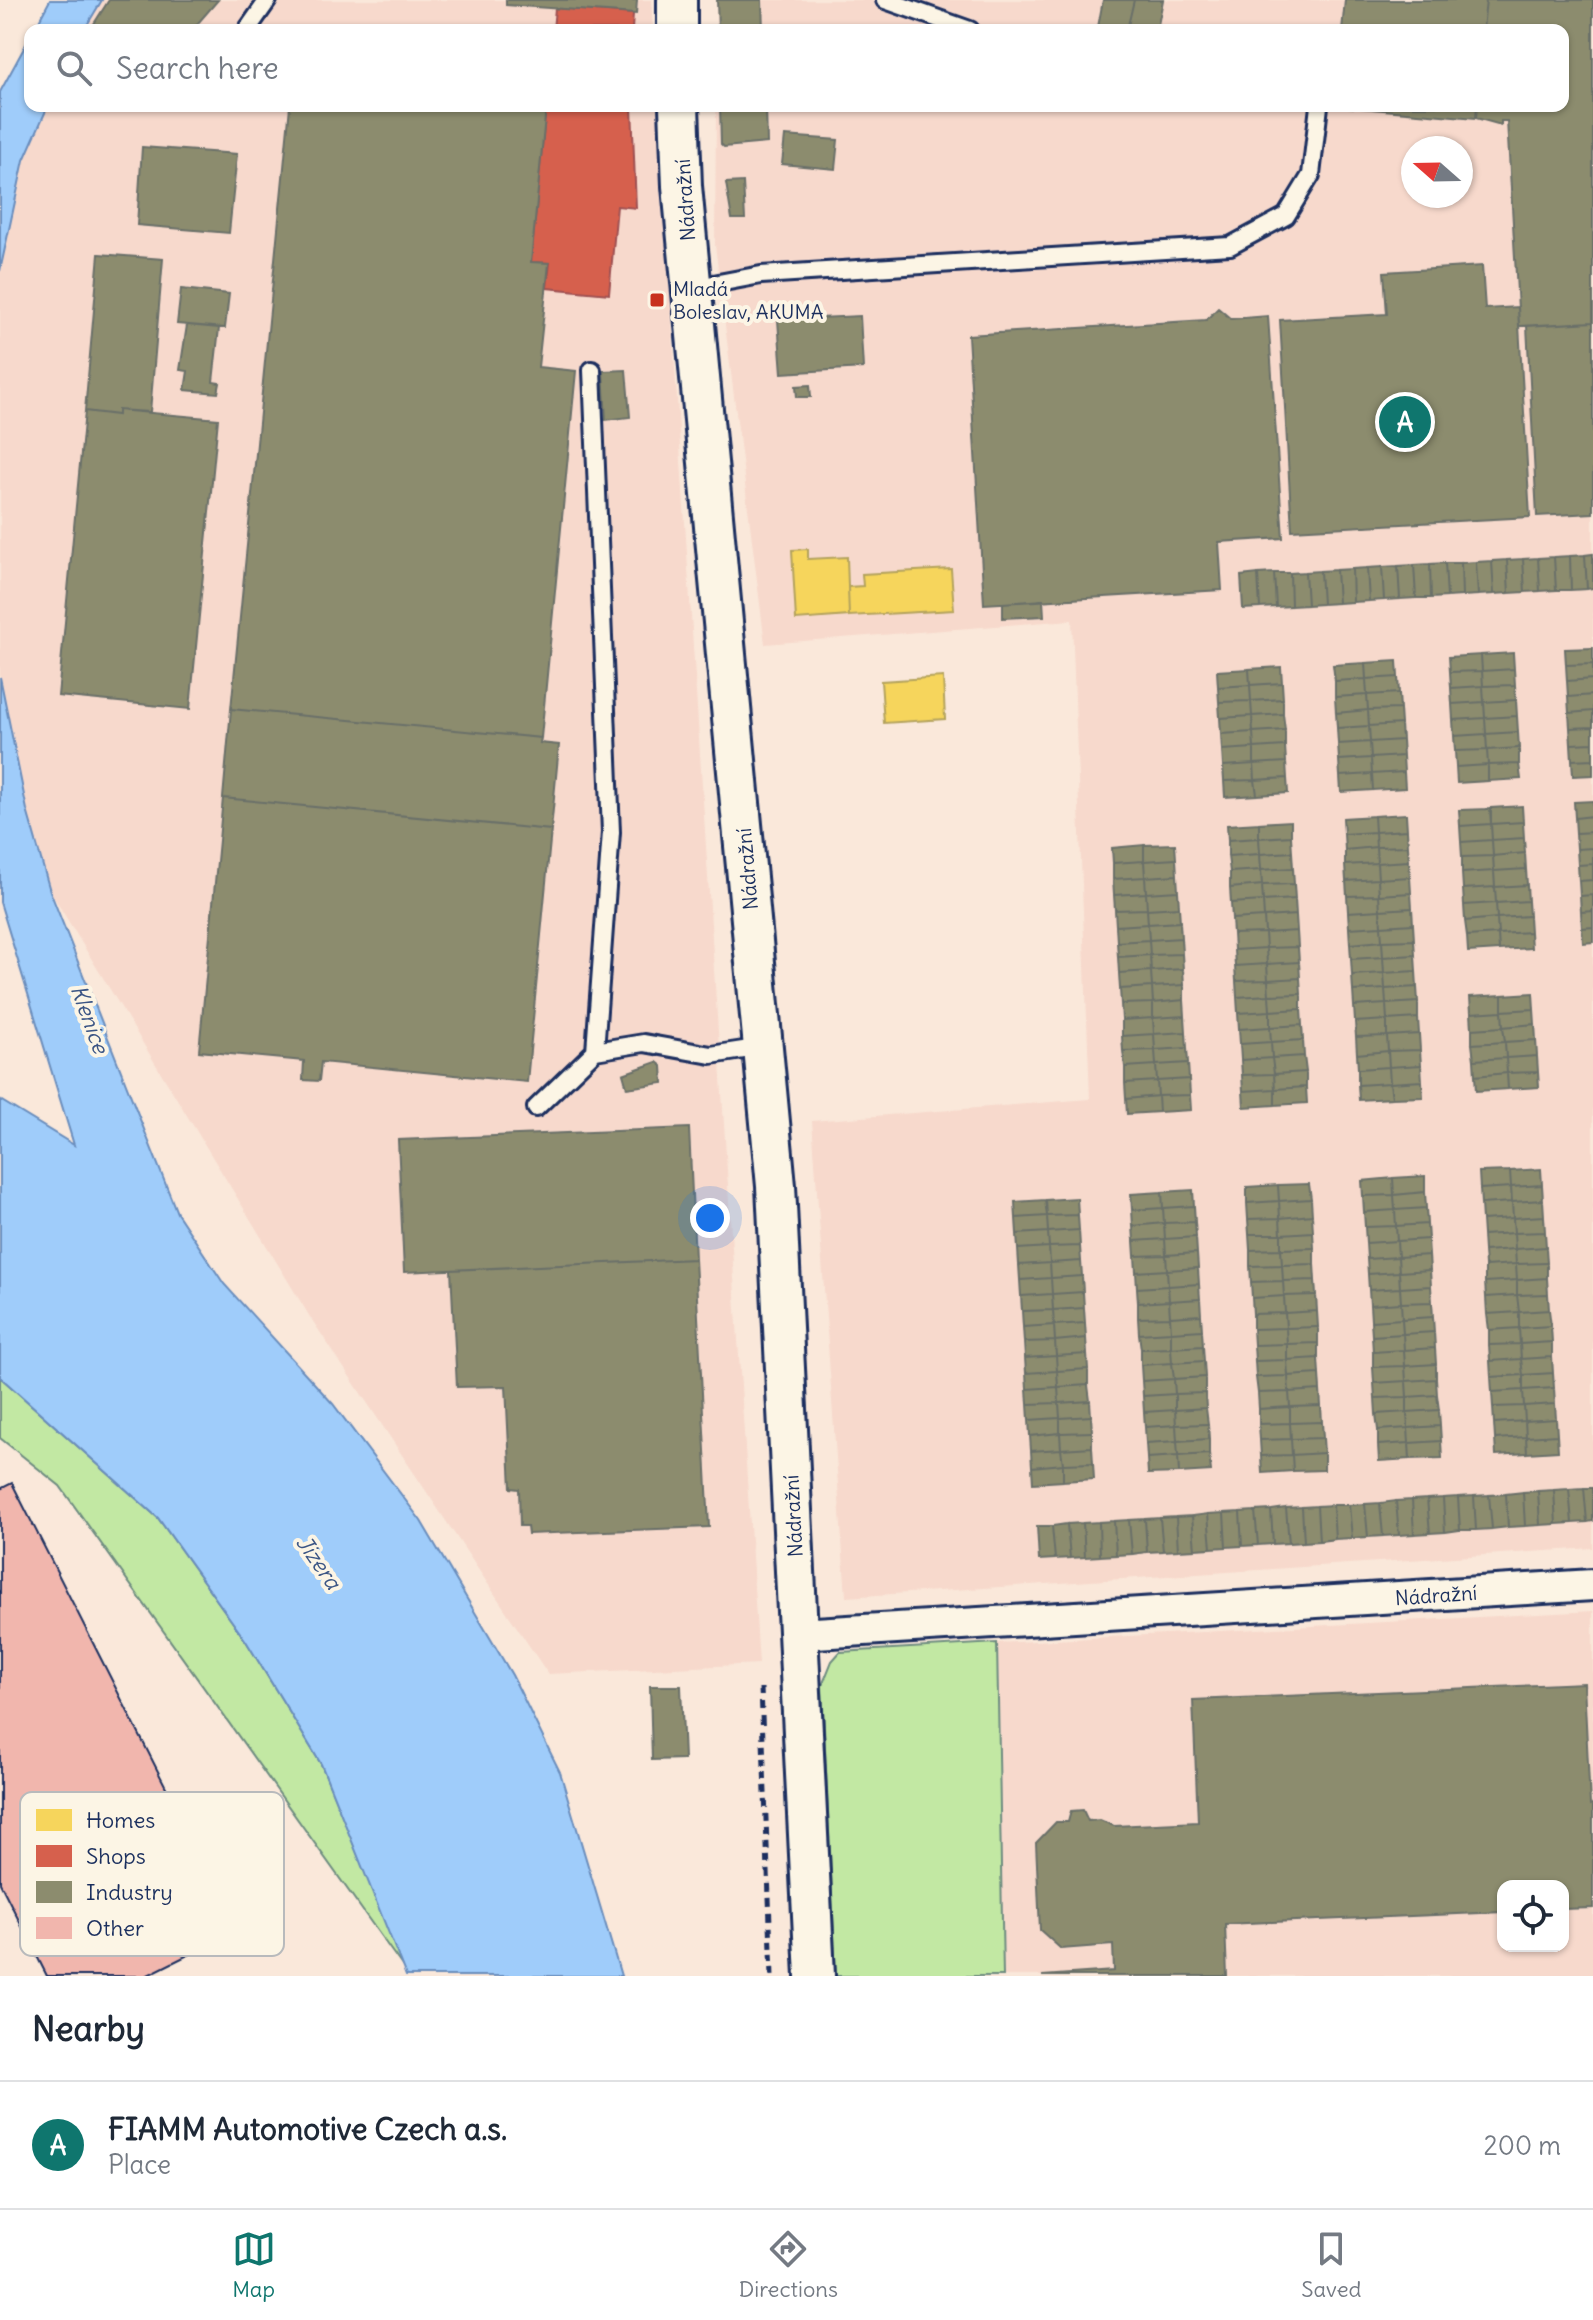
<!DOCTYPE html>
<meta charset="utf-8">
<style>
:root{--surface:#fff;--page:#f6f6f7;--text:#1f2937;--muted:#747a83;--line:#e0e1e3;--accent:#0f766e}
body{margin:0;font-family:Delius,sans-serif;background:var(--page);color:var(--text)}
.controls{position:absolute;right:24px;bottom:24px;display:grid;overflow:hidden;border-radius:16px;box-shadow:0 2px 6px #0004}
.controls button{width:72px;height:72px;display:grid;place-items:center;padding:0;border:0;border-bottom:2px solid var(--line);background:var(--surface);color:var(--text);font:40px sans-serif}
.compass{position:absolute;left:1401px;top:136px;width:72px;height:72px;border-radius:50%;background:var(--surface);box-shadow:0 2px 6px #0004;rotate:290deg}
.you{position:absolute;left:710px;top:1218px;width:28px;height:28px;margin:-20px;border:6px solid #fff;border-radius:50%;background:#1a73e8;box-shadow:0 0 0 12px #1a73e833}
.badge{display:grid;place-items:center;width:52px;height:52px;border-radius:50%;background:var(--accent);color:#fff;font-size:26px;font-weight:700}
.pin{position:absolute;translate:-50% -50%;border:4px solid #fff;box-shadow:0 2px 8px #0006}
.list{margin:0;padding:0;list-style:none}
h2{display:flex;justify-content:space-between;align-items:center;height:104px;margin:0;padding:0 32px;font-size:34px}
h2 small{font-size:26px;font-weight:400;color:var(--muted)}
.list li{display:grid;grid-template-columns:52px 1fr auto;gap:24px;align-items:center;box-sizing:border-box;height:128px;padding:0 32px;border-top:2px solid var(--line)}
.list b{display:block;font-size:30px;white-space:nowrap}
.list p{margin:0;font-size:26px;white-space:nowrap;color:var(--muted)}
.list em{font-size:26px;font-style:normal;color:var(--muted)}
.icon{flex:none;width:44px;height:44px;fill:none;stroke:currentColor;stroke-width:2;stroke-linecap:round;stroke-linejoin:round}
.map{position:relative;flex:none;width:1593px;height:1976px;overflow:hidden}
.search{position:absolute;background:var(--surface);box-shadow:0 2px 6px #0004;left:24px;right:24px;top:24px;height:88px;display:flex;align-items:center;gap:20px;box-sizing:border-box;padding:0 28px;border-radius:16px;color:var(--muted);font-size:30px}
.sheet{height:232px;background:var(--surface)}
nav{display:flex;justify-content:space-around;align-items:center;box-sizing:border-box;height:112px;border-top:2px solid var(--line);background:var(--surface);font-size:22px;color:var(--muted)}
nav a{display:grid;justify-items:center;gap:4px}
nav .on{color:var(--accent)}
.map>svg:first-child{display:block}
</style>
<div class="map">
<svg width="1593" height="1976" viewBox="0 0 1593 1976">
<rect width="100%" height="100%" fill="#fae8da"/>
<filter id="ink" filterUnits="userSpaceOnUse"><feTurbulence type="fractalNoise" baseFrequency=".0125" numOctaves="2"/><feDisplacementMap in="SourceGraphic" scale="16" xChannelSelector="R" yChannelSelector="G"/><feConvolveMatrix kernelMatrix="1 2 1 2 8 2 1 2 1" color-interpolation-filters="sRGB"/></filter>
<g filter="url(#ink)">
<path fill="#f7d9cc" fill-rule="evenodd" d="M102,0H651L653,30H84Z
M716,0H1593V1548L846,1597L812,1121L1090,1099L1072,620L765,644L715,245L716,106H1563V30H716ZM1413,148H1461V196H1413Z
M48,106H658L759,1664L548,1674L310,1317L50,891L27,810L0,677V271L24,160Z
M1593,1611V1976H1003L997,1643ZM1503,1886H1563V1946H1503Z"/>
<path fill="#c2e8a3" stroke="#6e8c80" stroke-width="2" d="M0,1377L158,1518L246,1641L321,1764L405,1970L60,1486L0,1438Z
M997,1643L1003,1976H836L822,1686L832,1661L840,1652Z"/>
<path fill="#9fccfa" stroke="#6a8dbc" stroke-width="2" d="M50,0H102L84,30H34Z
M30,37V106H48L24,160L0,271V92Z
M0,677L27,810L50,891L177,1213L224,1284L333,1404L421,1521L512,1675L560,1772L621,1976H406L321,1764L246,1641L158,1518L0,1377V1100L74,1145L0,902Z"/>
<path fill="#f6d55c" stroke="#b4a35d" stroke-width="2" d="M808,549V559L847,557L849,616L796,620L792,550Z
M951,569L954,610L849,616L848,587L863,586L862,574Z
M943,677L945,719L884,723L881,681Z"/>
<path fill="#d6604d" stroke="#9e5152" stroke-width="2" d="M555,8L633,14L632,30H553Z
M546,106H632L636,208L617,206L609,294L547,288L550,263L531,262Z"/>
<path fill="#8c8c6e" stroke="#6a7069" stroke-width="2" d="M109,0H218L192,30H90Z
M506,0H637L636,14L506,5Z
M717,0H762L763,30H718Z
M1103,0H1134L1127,30L1098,27Z
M1134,0H1163L1157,30H1127Z
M1345,0H1486L1483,30H1342Z
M1486,0H1593V322L1519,326L1507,121H1501V125L1476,118L1477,106H1563V30H1483Z
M290,106H546L531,262L549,263L538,367L576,371L541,738L231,709Z
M720,106H766L767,143L724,147L721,144Z
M1336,106H1477L1476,118Z
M785,136L838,140L835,169L782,164Z
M142,147L237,154L229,233L137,225Z
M743,182L745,219H732L726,183Z
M99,254L163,259L150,412L118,410V415L85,411Z
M1482,266L1485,309L1518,307L1530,517L1292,530L1280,320L1387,314L1384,272Z
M181,289L229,294L225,328L177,324Z
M1218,308L1231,319L1268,316L1283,538L1219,542L1222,590L984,604L968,335L1206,320Z
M860,316L863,368L782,373L778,320Z
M1593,322V513L1537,516L1527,326Z
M187,325L219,328L213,382L220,383L218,393L185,390L188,371L180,370Z
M626,370L630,417L606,420L603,371Z
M810,385L811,397H797L796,386Z
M118,410L218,419L190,709L58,696L85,411L118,415Z
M1593,554V588L1587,589L1585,555Z
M1585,555L1587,589L1571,590L1570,556Z
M1570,556L1571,590H1556L1554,557Z
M1554,557L1556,590L1540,591L1538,558Z
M1538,558L1540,591L1525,592L1523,559Z
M1523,559L1525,592L1509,593L1507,560Z
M1507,560L1509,593L1494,594L1492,561Z
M1492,561L1494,594L1478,595L1476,562Z
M1476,562L1478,595L1462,596L1461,563Z
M1445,563L1447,597L1431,598L1430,564Z
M1445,563H1461L1462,596L1447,597Z
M1430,564L1431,598H1416L1414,565Z
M1414,565L1416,598L1400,599L1398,566Z
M1398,566L1400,599L1384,600L1382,567Z
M1382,567L1384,600L1369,601L1367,568Z
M1367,568L1369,601L1353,602L1352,569Z
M1352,569L1353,602L1338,603L1336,570Z
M1336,570L1338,603L1322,604L1320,571Z
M1320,571L1322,604L1307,605L1305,572Z
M1305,572L1307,605L1291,606L1290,573Z
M1274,573H1290L1291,606L1276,607Z
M1274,573L1276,607L1260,608L1258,574Z
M1258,574L1260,608L1243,609L1241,576Z
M1043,600L1044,616L1003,618V603Z
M1593,648V664L1566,665L1565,649Z
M1513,653L1514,669L1482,671L1481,655Z
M1481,655L1482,671L1450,672L1449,657Z
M1397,661L1398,677L1366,679L1365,663Z
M1365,663L1366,679L1335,681L1333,665Z
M1593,664V679L1567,681L1566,665Z
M1281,667L1282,683L1250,685L1249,669Z
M1249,669L1250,685L1218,687L1217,671Z
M1514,669L1515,685L1483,686L1482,671Z
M1482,671L1483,686L1451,688L1450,672Z
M1398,677L1399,693L1367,695L1366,679Z
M1366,679L1367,695L1335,697V681Z
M1593,679V695L1568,697L1567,681Z
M1282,683L1283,699L1251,701L1250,685Z
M1250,685L1251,701L1219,702L1218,687Z
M1515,685L1516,700L1484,702L1483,686Z
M1483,686L1484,702L1452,704L1451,688Z
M1399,693L1400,709L1368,710L1367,695Z
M1367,695L1368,710L1336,713L1335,697Z
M1593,695V711L1569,713L1568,697Z
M1283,699V714L1252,716L1251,701Z
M1516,700L1517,716L1485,718L1484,702Z
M1251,701L1252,716L1220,718L1219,702Z
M1484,702L1485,718L1453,720L1452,704Z
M231,709L541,738L540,743L559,745L551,830L223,798Z
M1400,709L1401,724L1369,726L1368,710Z
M1368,710L1369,726L1337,728L1336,713Z
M1593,711V727L1570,728L1569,713Z
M1283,714L1285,730L1253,732L1252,716Z
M1252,716L1253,732L1221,734L1220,718Z
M1517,716L1518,732L1486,734L1485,718Z
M1485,718L1486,734L1454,736L1453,720Z
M1401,724L1402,740L1370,742L1369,726Z
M1369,726L1370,742L1338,744L1337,728Z
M1593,727V743L1571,744L1570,728Z
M1285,730V746L1254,748L1253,732Z
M1253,732L1254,748L1222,750L1221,734Z
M1518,732L1519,748L1487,750L1486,734Z
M1486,734L1487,750L1455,751L1454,736Z
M1402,740L1403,756L1371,758L1370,742Z
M1370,742L1371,758L1339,760L1338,744Z
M1593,743V759L1572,760L1571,744Z
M1285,746L1286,762L1254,764V748Z
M1254,748V764L1223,766L1222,750Z
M1519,748V764L1488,765L1487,750Z
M1487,750L1488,765L1456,767L1455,751Z
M1403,756L1404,772L1372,774L1371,758Z
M1371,758L1372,774L1340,776L1339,760Z
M1593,759V775L1573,776L1572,760Z
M1286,762L1287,778L1255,780L1254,764Z
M1254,764L1255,780L1224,781L1223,766Z
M1519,764L1521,779L1488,781V765Z
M1488,765V781L1457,783L1456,767Z
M1404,772L1405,788L1373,790L1372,774Z
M1372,774L1373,790L1341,792L1340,776Z
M1287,778L1288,793L1257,795L1255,780Z
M1255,780L1257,795L1225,797L1224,781Z
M223,798L551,830L527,1082L321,1062L319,1081L303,1080L304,1061L199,1051Z
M1593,801V816L1575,818L1574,802Z
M1522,806L1523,822L1491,824V808Z
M1490,809L1491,824L1460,826L1459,810Z
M1406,814L1407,830L1375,832L1374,816Z
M1374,816L1375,832L1344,834L1343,818Z
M1593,816V832L1576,833L1575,818Z
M1291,821V836L1259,838V823Z
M1523,822L1524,838L1492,840L1491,824Z
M1259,823V838L1228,840L1227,825Z
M1491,824L1492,840L1461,842L1460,826Z
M1407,830L1408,846L1376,847L1375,832Z
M1375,832L1376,847L1345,850L1344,834Z
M1593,832V848L1577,849L1576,833Z
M1291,836L1292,852L1260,854L1259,838Z
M1259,838L1260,854L1228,856V840Z
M1524,838L1525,853L1493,856L1492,840Z
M1492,840L1493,856L1462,857L1461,842Z
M1175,844L1176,859L1144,861V845Z
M1144,845V861L1113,863L1112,848Z
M1408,846L1409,861L1377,863L1376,847Z
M1376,847L1377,863L1345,865V850Z
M1593,848V864L1578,865L1577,849Z
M1292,852L1293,868L1261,870L1260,854Z
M1525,853L1526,869L1494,871L1493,856Z
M1260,854L1261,870L1230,872L1228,856Z
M1493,856L1494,871L1462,873V857Z
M1176,859L1177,875L1145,877L1144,861Z
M1144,861L1145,877L1113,879V863Z
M1409,861L1410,877L1378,879L1377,863Z
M1377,863L1378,879L1346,881L1345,865Z
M1593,864V880L1579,881L1578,865Z
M1293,868L1294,884L1262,885L1261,870Z
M1526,869L1527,885L1495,887L1494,871Z
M1261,870L1262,885L1230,888V872Z
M1494,871L1495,887L1463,889L1462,873Z
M1177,875L1178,891L1146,893L1145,877Z
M1145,877L1146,893L1114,895L1113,879Z
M1410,877L1411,893L1379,895L1378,879Z
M1378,879L1379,895L1347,896L1346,881Z
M1593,880V895L1580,896L1579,881Z
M1294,884L1295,899L1263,901L1262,885Z
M1262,885L1263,901L1231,903L1230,888Z
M1527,885L1528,901L1496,903L1495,887Z
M1495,887L1496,903L1464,905L1463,889Z
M1178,891L1179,907L1147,909L1146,893Z
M1146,893L1147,909L1115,910L1114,895Z
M1411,893L1412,908L1380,910L1379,895Z
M1379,895L1380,910L1348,912L1347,896Z
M1593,895V911L1581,912L1580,896Z
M1295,899L1296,915L1264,917L1263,901Z
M1263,901L1264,917L1232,919L1231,903Z
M1528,901L1529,916L1497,918L1496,903Z
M1496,903L1497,918L1465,921L1464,905Z
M1179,907L1180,922L1148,924L1147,909Z
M1412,908L1413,924L1381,926L1380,910Z
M1147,909L1148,924L1116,926L1115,910Z
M1380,910L1381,926L1349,928L1348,912Z
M1593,911V927L1582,928L1581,912Z
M1296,915L1297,931L1265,933L1264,917Z
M1529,916L1530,932L1498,934L1497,918Z
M1264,917L1265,933L1233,934L1232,919Z
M1497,918L1498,934L1467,936L1465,921Z
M1180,922L1181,938L1149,940L1148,924Z
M1148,924L1149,940L1117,942L1116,926Z
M1413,924L1414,940L1382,941L1381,926Z
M1381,926L1382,941L1350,944L1349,928Z
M1593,927V942L1583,943L1582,928Z
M1297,931L1298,947L1266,948L1265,933Z
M1530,932L1531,948L1499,950L1498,934Z
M1265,933L1266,948L1234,950L1233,934Z
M1498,934L1499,950L1468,952L1467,936Z
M1181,938L1182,954L1150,955L1149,940Z
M1149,940L1150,955L1118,957L1117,942Z
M1414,940L1415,955L1383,957L1382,941Z
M1382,941L1383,957L1351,959L1350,944Z
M1298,947L1299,962L1267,964L1266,948Z
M1266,948L1267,964L1235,966L1234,950Z
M1182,954L1183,969L1151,971L1150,955Z
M1150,955L1151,971L1119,973L1118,957Z
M1415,955L1416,971L1384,973L1383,957Z
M1383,957L1384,973L1352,975L1351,959Z
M1299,962L1300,978L1268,980L1267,964Z
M1267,964L1268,980L1236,981L1235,966Z
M1183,969L1184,985L1152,987L1151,971Z
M1151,971L1152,987L1120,989L1119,973Z
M1416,971L1417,987L1385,989L1384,973Z
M1384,973L1385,989L1353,991L1352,975Z
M1300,978L1301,994L1269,995L1268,980Z
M1268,980L1269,995L1237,997L1236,981Z
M1184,985V1000L1153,1003L1152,987Z
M1152,987L1153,1003L1121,1004L1120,989Z
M1417,987L1418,1002L1386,1004L1385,989Z
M1385,989L1386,1004L1354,1006L1353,991Z
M1533,993L1534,1009L1502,1011V995Z
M1301,994V1009L1270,1011L1269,995Z
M1269,995L1270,1011L1238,1013L1237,997Z
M1502,995V1011L1471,1013L1470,997Z
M1184,1000L1185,1016L1153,1018V1003Z
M1418,1002V1018L1387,1020L1386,1004Z
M1153,1003V1018L1122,1020L1121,1004Z
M1386,1004L1387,1020L1355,1022L1354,1006Z
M1301,1009L1302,1025L1270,1027V1011Z
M1534,1009L1535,1024L1503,1027L1502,1011Z
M1270,1011V1027L1239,1029L1238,1013Z
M1502,1011L1503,1027L1472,1029L1471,1013Z
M1185,1016L1186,1032L1154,1034L1153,1018Z
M1153,1018L1154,1034L1122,1036V1020Z
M1418,1018L1419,1034L1387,1036V1020Z
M1387,1020V1036L1356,1037L1355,1022Z
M1535,1024L1536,1040L1505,1042L1503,1027Z
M1302,1025L1303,1040L1271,1042L1270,1027Z
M1270,1027L1271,1042L1240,1044L1239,1029Z
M1503,1027L1505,1042L1472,1044V1029Z
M1186,1032L1187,1048L1155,1050L1154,1034Z
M1154,1034L1155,1050L1123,1051L1122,1036Z
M1419,1034L1420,1050L1388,1051L1387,1036Z
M1387,1036L1388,1051L1357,1054L1356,1037Z
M1303,1040L1304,1056L1272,1058L1271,1042Z
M1536,1040L1537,1056L1506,1058L1505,1042Z
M1271,1042L1272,1058L1241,1060L1240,1044Z
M1505,1042L1506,1058L1474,1060L1472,1044Z
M1187,1048L1188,1063L1156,1065L1155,1050Z
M1155,1050L1156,1065L1125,1067L1123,1051Z
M1420,1050L1421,1065L1389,1067L1388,1051Z
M1388,1051L1389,1067L1358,1069L1357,1054Z
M1304,1056L1306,1072L1274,1074L1272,1058Z
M1537,1056L1538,1072L1507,1073L1506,1058Z
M1272,1058L1274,1074L1242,1075L1241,1060Z
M1506,1058L1507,1073L1475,1076L1474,1060Z
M657,1062L662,1066L663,1083L627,1088L623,1074Z
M1188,1063L1189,1079L1157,1081L1156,1065Z
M1156,1065L1157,1081L1125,1083V1067Z
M1421,1065L1422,1081L1390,1083L1389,1067Z
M1389,1067L1390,1083L1358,1085V1069Z
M1306,1072V1087L1275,1089L1274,1074Z
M1538,1072L1539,1087L1508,1089L1507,1073Z
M1507,1073L1508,1089L1476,1091L1475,1076Z
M1274,1074L1275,1089L1243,1091L1242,1075Z
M1189,1079L1190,1095L1158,1096L1157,1081Z
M1157,1081L1158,1096L1126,1099L1125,1083Z
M1422,1081L1423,1097L1392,1098L1390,1083Z
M1390,1083L1392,1098L1359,1100L1358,1085Z
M1306,1087L1307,1103L1275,1105V1089Z
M1275,1089V1105L1244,1107L1243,1091Z
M1190,1095L1191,1110L1159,1112L1158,1096Z
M1158,1096L1159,1112L1127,1114L1126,1099Z
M689,1128L695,1259L404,1272L398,1140Z
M1541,1169L1542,1185L1511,1187L1510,1171Z
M1510,1171L1511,1187L1480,1189L1479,1172Z
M1425,1176V1192L1394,1195L1393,1178Z
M1393,1178L1394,1195L1363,1196L1362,1181Z
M1309,1184L1311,1199L1279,1201L1278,1185Z
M1278,1185L1279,1201L1247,1203V1187Z
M1542,1185L1543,1200L1512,1202L1511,1187Z
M1511,1187L1512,1202L1481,1204L1480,1189Z
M1193,1190L1194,1206L1163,1208L1162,1192Z
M1162,1192L1163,1208L1132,1210L1131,1194Z
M1425,1192L1426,1208L1395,1210L1394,1195Z
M1394,1195L1395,1210L1364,1212L1363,1196Z
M1077,1198L1078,1215L1047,1216L1046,1200Z
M1311,1199L1312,1215L1280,1218L1279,1201Z
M1045,1200L1047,1216L1016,1218L1015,1202Z
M1543,1200L1544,1216L1513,1218L1512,1202Z
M1279,1201L1280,1218L1248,1219L1247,1203Z
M1512,1202L1513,1218L1482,1220L1481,1204Z
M1194,1206L1195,1222L1164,1223L1163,1208Z
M1163,1208L1164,1223L1133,1226L1132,1210Z
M1426,1208L1427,1224L1396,1226L1395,1210Z
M1395,1210L1396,1226L1365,1227L1364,1212Z
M1078,1215L1079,1230L1048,1232L1047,1216Z
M1312,1215L1313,1232L1281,1234L1280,1218Z
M1047,1216L1048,1232L1017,1234L1016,1218Z
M1544,1216L1545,1232L1514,1233L1513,1218Z
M1280,1218L1281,1234H1249L1248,1219Z
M1513,1218L1514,1233L1483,1235L1482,1220Z
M1195,1222L1196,1237L1165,1239L1164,1223Z
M1164,1223L1165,1239L1134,1241L1133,1226Z
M1427,1224L1428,1239L1397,1241L1396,1226Z
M1396,1226L1397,1241L1366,1243L1365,1227Z
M1079,1230L1080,1246L1049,1247L1048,1232Z
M1048,1232L1049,1247L1018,1249L1017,1234Z
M1313,1232L1314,1248L1281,1249V1234Z
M1545,1232L1546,1247L1515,1249L1514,1233Z
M1514,1233L1515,1249L1484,1251L1483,1235Z
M1249,1234H1281V1249L1250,1250Z
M1196,1237L1197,1253L1166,1255L1165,1239Z
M1165,1239L1166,1255L1135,1256L1134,1241Z
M1428,1239L1429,1255L1398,1257L1397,1241Z
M1397,1241L1398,1257L1367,1259L1366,1243Z
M1080,1246L1081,1261L1050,1263L1049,1247Z
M1049,1247L1050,1263L1019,1265L1018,1249Z
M1546,1247L1547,1263L1516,1264L1515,1249Z
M1314,1248V1264L1282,1265L1281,1249Z
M1281,1249L1282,1265L1250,1266V1250Z
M1515,1249L1516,1264L1485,1266L1484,1251Z
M1197,1253L1198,1268L1167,1270L1166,1255Z
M1166,1255L1167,1270L1136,1272L1135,1256Z
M1429,1255L1430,1270L1399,1272L1398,1257Z
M1398,1257L1399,1272L1368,1274L1367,1259Z
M695,1259L709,1527L528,1534L527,1526H520L519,1489L511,1488L506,1386L457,1387L451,1270Z
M1081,1261L1082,1276L1051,1278L1050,1263Z
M1050,1263L1051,1278L1020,1280L1019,1265Z
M1547,1263V1278L1517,1280L1516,1264Z
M1314,1264L1315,1280L1283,1281L1282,1265Z
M1516,1264L1517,1280L1485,1282V1266Z
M1282,1265L1283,1281L1251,1282L1250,1266Z
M1198,1268L1199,1284L1168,1286L1167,1270Z
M1167,1270L1168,1286L1137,1288L1136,1272Z
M1430,1270L1431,1286L1400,1288L1399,1272Z
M1399,1272L1400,1288L1369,1290L1368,1274Z
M1082,1276L1083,1292L1052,1294L1051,1278Z
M1051,1278L1052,1294L1021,1296L1020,1280Z
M1547,1278L1548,1294L1517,1295V1280Z
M1315,1280L1316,1295L1284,1296L1283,1281Z
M1517,1280V1295L1486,1297L1485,1282Z
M1283,1281L1284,1296L1252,1298L1251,1282Z
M1199,1284L1200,1299L1169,1301L1168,1286Z
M1168,1286L1169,1301L1138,1303L1137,1288Z
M1431,1286L1432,1302L1401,1303L1400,1288Z
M1400,1288L1401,1303L1370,1305L1369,1290Z
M1083,1292L1084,1308L1053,1310L1052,1294Z
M1052,1294L1053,1310L1022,1311L1021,1296Z
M1548,1294L1549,1310L1519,1312L1517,1295Z
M1316,1295L1317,1311L1285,1313L1284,1296Z
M1517,1295L1519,1312L1487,1314L1486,1297Z
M1284,1296L1285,1313L1253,1314L1252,1298Z
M1200,1299L1201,1315L1170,1317L1169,1301Z
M1169,1301L1170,1317L1138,1318V1303Z
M1432,1302L1433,1317L1402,1319L1401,1303Z
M1401,1303L1402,1319L1371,1321L1370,1305Z
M1084,1308L1085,1323L1054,1325L1053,1310Z
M1053,1310L1054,1325L1023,1327L1022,1311Z
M1549,1310L1551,1326L1519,1328V1312Z
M1317,1311L1318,1327L1286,1328L1285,1313Z
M1519,1312V1328L1489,1330L1487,1314Z
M1285,1313L1286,1328L1253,1329V1314Z
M1201,1315L1202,1330L1171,1332L1170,1317Z
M1170,1317L1171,1332L1139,1334L1138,1318Z
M1433,1317L1434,1332L1403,1334L1402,1319Z
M1402,1319L1403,1334L1372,1336L1371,1321Z
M1085,1323L1086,1338L1055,1341L1054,1325Z
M1054,1325L1055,1341L1024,1342L1023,1327Z
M1551,1326L1552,1342L1520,1344L1519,1328Z
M1318,1327V1343L1287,1344L1286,1328Z
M1286,1328L1287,1344L1254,1345L1253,1329Z
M1519,1328L1520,1344L1489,1345V1330Z
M1202,1330L1203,1346L1171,1348V1332Z
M1171,1332V1348L1141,1349L1139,1334Z
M1434,1332L1435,1348L1404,1350L1403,1334Z
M1403,1334L1404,1350L1373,1352L1372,1336Z
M1086,1338L1087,1354L1056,1356L1055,1341Z
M1055,1341L1056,1356L1025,1358L1024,1342Z
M1552,1342V1357L1521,1359L1520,1344Z
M1318,1343V1358L1287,1360V1344Z
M1287,1344V1360L1255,1361L1254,1345Z
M1520,1344L1521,1359L1490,1361L1489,1345Z
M1203,1346L1204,1361L1172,1363L1171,1348Z
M1171,1348L1172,1363L1141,1365V1349Z
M1435,1348L1436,1364L1405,1366L1404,1350Z
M1404,1350L1405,1366L1373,1367V1352Z
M1087,1354L1088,1369L1057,1371L1056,1356Z
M1056,1356L1057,1371L1026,1373L1025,1358Z
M1552,1357L1553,1373L1523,1375L1521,1359Z
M1318,1358L1319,1374L1288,1376L1287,1360Z
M1521,1359L1523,1375L1491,1377L1490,1361Z
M1287,1360L1288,1376L1256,1377L1255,1361Z
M1204,1361L1205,1377L1174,1379L1172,1363Z
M1172,1363L1174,1379L1142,1381L1141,1365Z
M1436,1364V1379L1406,1381L1405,1366Z
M1405,1366L1406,1381L1374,1383L1373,1367Z
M1088,1369V1385L1058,1387L1057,1371Z
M1057,1371L1058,1387L1027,1389L1026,1373Z
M1553,1373L1554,1388L1523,1390V1375Z
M1319,1374L1320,1390L1289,1392L1288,1376Z
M1523,1375V1390L1492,1392L1491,1377Z
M1288,1376L1289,1392L1258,1393L1256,1377Z
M1205,1377V1393L1175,1394L1174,1379Z
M1174,1379L1175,1394L1143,1396L1142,1381Z
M1436,1379L1437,1395L1407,1397L1406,1381Z
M1406,1381L1407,1397L1375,1398L1374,1383Z
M1088,1385L1090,1401L1059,1403L1058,1387Z
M1058,1387L1059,1403L1028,1404L1027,1389Z
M1554,1388L1555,1404L1524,1406L1523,1390Z
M1320,1390L1321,1406L1290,1407L1289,1392Z
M1523,1390L1524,1406L1493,1407L1492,1392Z
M1289,1392L1290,1407L1259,1409L1258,1393Z
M1205,1393L1206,1408L1175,1410V1394Z
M1175,1394V1410L1144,1412L1143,1396Z
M1437,1395L1439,1410L1407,1412V1397Z
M1407,1397V1412L1376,1414L1375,1398Z
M1090,1401L1091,1416L1060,1418L1059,1403Z
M1059,1403L1060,1418L1029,1420L1028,1404Z
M1555,1404L1556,1419L1525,1421L1524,1406Z
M1321,1406L1322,1422L1290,1423V1407Z
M1524,1406L1525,1421L1494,1423L1493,1407Z
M1290,1407V1423L1259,1424V1409Z
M1206,1408L1208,1424L1176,1425L1175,1410Z
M1175,1410L1176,1425L1145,1427L1144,1412Z
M1439,1410L1440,1426L1408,1428L1407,1412Z
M1407,1412L1408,1428L1378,1430L1376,1414Z
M1091,1416L1092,1432L1060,1433V1418Z
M1060,1418V1433L1030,1436L1029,1420Z
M1556,1419L1557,1435L1526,1437L1525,1421Z
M1525,1421L1526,1437L1495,1439L1494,1423Z
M1322,1422L1323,1438L1291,1439L1290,1423Z
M1290,1423L1291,1439L1260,1440L1259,1424Z
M1208,1424L1209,1439L1177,1441L1176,1425Z
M1176,1425L1177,1441L1146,1443L1145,1427Z
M1440,1426L1441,1441L1409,1443L1408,1428Z
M1408,1428L1409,1443L1378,1445V1430Z
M1092,1432V1447L1061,1449L1060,1433Z
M1060,1433L1061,1449L1031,1451L1030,1436Z
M1557,1435L1558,1451L1527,1453L1526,1437Z
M1526,1437L1527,1453L1496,1455L1495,1439Z
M1323,1438L1324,1453L1292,1455L1291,1439Z
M1209,1439V1454L1178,1456L1177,1441Z
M1291,1439L1292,1455L1261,1456L1260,1440Z
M1177,1441L1178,1456L1147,1458L1146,1443Z
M1441,1441L1442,1458L1410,1459L1409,1443Z
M1409,1443L1410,1459L1379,1461L1378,1445Z
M1092,1447L1093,1463L1063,1464L1061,1449Z
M1061,1449L1063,1464L1032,1467L1031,1451Z
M1324,1453V1470L1293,1471L1292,1455Z
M1209,1454L1211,1471L1179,1473L1178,1456Z
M1292,1455L1293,1471L1262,1473L1261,1456Z
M1178,1456L1179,1473L1148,1474L1147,1458Z
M1093,1463L1094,1479L1063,1481V1464Z
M1063,1464V1481L1033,1483L1032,1467Z
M1584,1488H1593V1521L1587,1522Z
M1584,1488L1587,1522L1572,1523L1569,1489Z
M1569,1489L1572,1523L1556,1524L1554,1490Z
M1554,1490L1556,1524L1540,1525L1538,1491Z
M1538,1491L1540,1525L1525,1526L1523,1492Z
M1523,1492L1525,1526L1508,1527L1506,1494Z
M1506,1494L1508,1527L1492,1529L1489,1495Z
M1489,1495L1492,1529L1476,1530L1474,1496Z
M1474,1496L1476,1530H1460L1458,1497Z
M1458,1497L1460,1530L1445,1532L1443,1498Z
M1443,1498L1445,1532L1430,1533L1427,1499Z
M1427,1499L1430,1533L1414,1534L1412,1500Z
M1412,1500L1414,1534L1399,1535L1396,1501Z
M1396,1501L1399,1535L1383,1536L1380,1503Z
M1380,1503L1383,1536L1368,1537L1365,1504Z
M1365,1504L1368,1537L1352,1538L1349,1505Z
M1333,1505H1349L1352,1538L1335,1539Z
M1333,1505L1335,1539L1319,1541L1317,1506Z
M1317,1506L1319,1541L1304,1542L1302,1507Z
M1302,1507L1304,1542L1289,1543L1286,1508Z
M1286,1508L1289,1543L1273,1544L1271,1510Z
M1271,1510L1273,1544L1258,1545L1255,1511Z
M1255,1511L1258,1545L1242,1546L1240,1512Z
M1240,1512L1242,1546L1226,1547L1224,1513Z
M1224,1513L1226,1547L1211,1548L1208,1514Z
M1208,1514L1211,1548L1195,1549L1192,1516Z
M1192,1516L1195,1549L1178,1550L1176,1517Z
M1176,1517L1178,1550L1163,1551L1160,1518Z
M1160,1518L1163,1551L1147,1552L1145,1519Z
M1145,1519L1147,1552L1132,1554L1129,1520Z
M1129,1520L1132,1554L1116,1555L1114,1521Z
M1114,1521L1116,1555L1100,1556L1099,1522Z
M1099,1522L1100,1556L1085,1557L1083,1523Z
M1083,1523L1085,1557L1070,1558L1067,1524Z
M1067,1524L1070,1558L1055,1559L1052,1526Z
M1037,1526H1052L1055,1559L1039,1560Z
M1584,1683L1590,1805L1593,1804V1908L1563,1909V1886H1503V1912L1225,1924L1227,1976H1042L1114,1971L1113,1945L1061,1949L1040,1930L1036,1843L1056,1822H1068L1071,1811L1083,1810L1088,1821L1100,1820L1114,1826L1198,1822L1193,1700Z
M650,1686H681L684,1759L652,1760Z"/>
<path fill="#f1b6ad" stroke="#1b2f5e" stroke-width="2" d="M12,1483L220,1894L230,1890L211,1853L235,1841L276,1922L252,1934L232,1895L223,1901L238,1930L146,1976H47L0,1883V1489Z"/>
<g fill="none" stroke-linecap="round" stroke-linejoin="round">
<defs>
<path id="service" d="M885,0L970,30
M247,30L268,0
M692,288L761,275L1230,246L1286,216L1311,175L1319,106
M595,1051L644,1043L711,1055L763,1047
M536,1108L595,1051L611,832L592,370"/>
<path id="minor" d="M799,1634L1593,1585"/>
<path id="tertiary" d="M677,0V30
M679,106L682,186L776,1186L815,1976"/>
</defs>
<use href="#service" stroke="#1b2f5e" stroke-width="22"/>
<use href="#minor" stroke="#1b2f5e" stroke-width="36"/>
<use href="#tertiary" stroke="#1b2f5e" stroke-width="44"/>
<path stroke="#1b2f5e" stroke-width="5" stroke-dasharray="8 6" stroke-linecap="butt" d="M761,1688L772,1976"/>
<use href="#service" stroke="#fcf5e5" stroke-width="16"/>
<use href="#minor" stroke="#fcf5e5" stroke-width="30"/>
<use href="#tertiary" stroke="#fcf5e5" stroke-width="38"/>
</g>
</g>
<rect fill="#c8321e" stroke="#fcf5e5" stroke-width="3" x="649" y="292" width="16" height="16" rx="4"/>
<g text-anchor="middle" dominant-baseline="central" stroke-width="8" stroke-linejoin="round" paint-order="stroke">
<g font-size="20" fill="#1b2f5e" stroke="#fcf5e5">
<text transform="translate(685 200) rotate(-94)">Nádražní</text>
<text transform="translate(747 869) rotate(-95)">Nádražní</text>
<text transform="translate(793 1516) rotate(-93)">Nádražní</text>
<text transform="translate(1436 1595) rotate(-4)">Nádražní</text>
</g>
<g font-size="20" fill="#1b2f5e" stroke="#fcf5e5" text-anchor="start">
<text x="673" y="288">Mladá<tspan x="673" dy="23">Boleslav, AKUMA</tspan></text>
</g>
<g font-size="22" font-style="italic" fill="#3c5685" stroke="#fcf5e5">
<text transform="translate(90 1019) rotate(70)">Klenice</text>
<text transform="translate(319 1562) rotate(55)">Jizera</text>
</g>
</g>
<rect x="20" y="1792" width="264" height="164" rx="12" fill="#fcf5e5" stroke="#b8babc" stroke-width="2"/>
<rect x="36" y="1809" width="36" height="22" fill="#f6d55c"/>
<rect x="36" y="1845" width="36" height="22" fill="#d6604d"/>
<rect x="36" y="1881" width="36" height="22" fill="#8c8c6e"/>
<rect x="36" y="1917" width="36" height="22" fill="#f1b6ad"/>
<g font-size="22" fill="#1b2f5e">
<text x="86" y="1828">Homes</text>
<text x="86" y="1864">Shops</text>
<text x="86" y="1900">Industry</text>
<text x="86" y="1936">Other</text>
</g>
</svg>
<div class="controls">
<button><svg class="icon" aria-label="locate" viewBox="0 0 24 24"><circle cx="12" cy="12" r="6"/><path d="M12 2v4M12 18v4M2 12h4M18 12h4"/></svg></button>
</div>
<svg class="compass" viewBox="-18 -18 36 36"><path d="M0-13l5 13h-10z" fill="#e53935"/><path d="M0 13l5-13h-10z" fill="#747a83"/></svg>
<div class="you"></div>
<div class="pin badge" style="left:1405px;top:422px">A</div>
<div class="search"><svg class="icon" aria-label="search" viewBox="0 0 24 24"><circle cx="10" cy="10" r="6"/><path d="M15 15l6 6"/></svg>Search here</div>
</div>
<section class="sheet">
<h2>Nearby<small></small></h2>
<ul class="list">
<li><span class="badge">A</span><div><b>FIAMM Automotive Czech a.s.</b><p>Place</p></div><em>200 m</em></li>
</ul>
</section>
<nav>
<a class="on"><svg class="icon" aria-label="map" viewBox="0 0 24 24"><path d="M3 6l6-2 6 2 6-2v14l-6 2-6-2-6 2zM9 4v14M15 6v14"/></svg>Map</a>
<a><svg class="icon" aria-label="directions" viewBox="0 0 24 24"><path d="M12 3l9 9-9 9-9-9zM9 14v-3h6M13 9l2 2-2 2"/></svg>Directions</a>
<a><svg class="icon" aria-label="saved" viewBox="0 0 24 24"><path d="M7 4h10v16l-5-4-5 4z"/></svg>Saved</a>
</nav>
